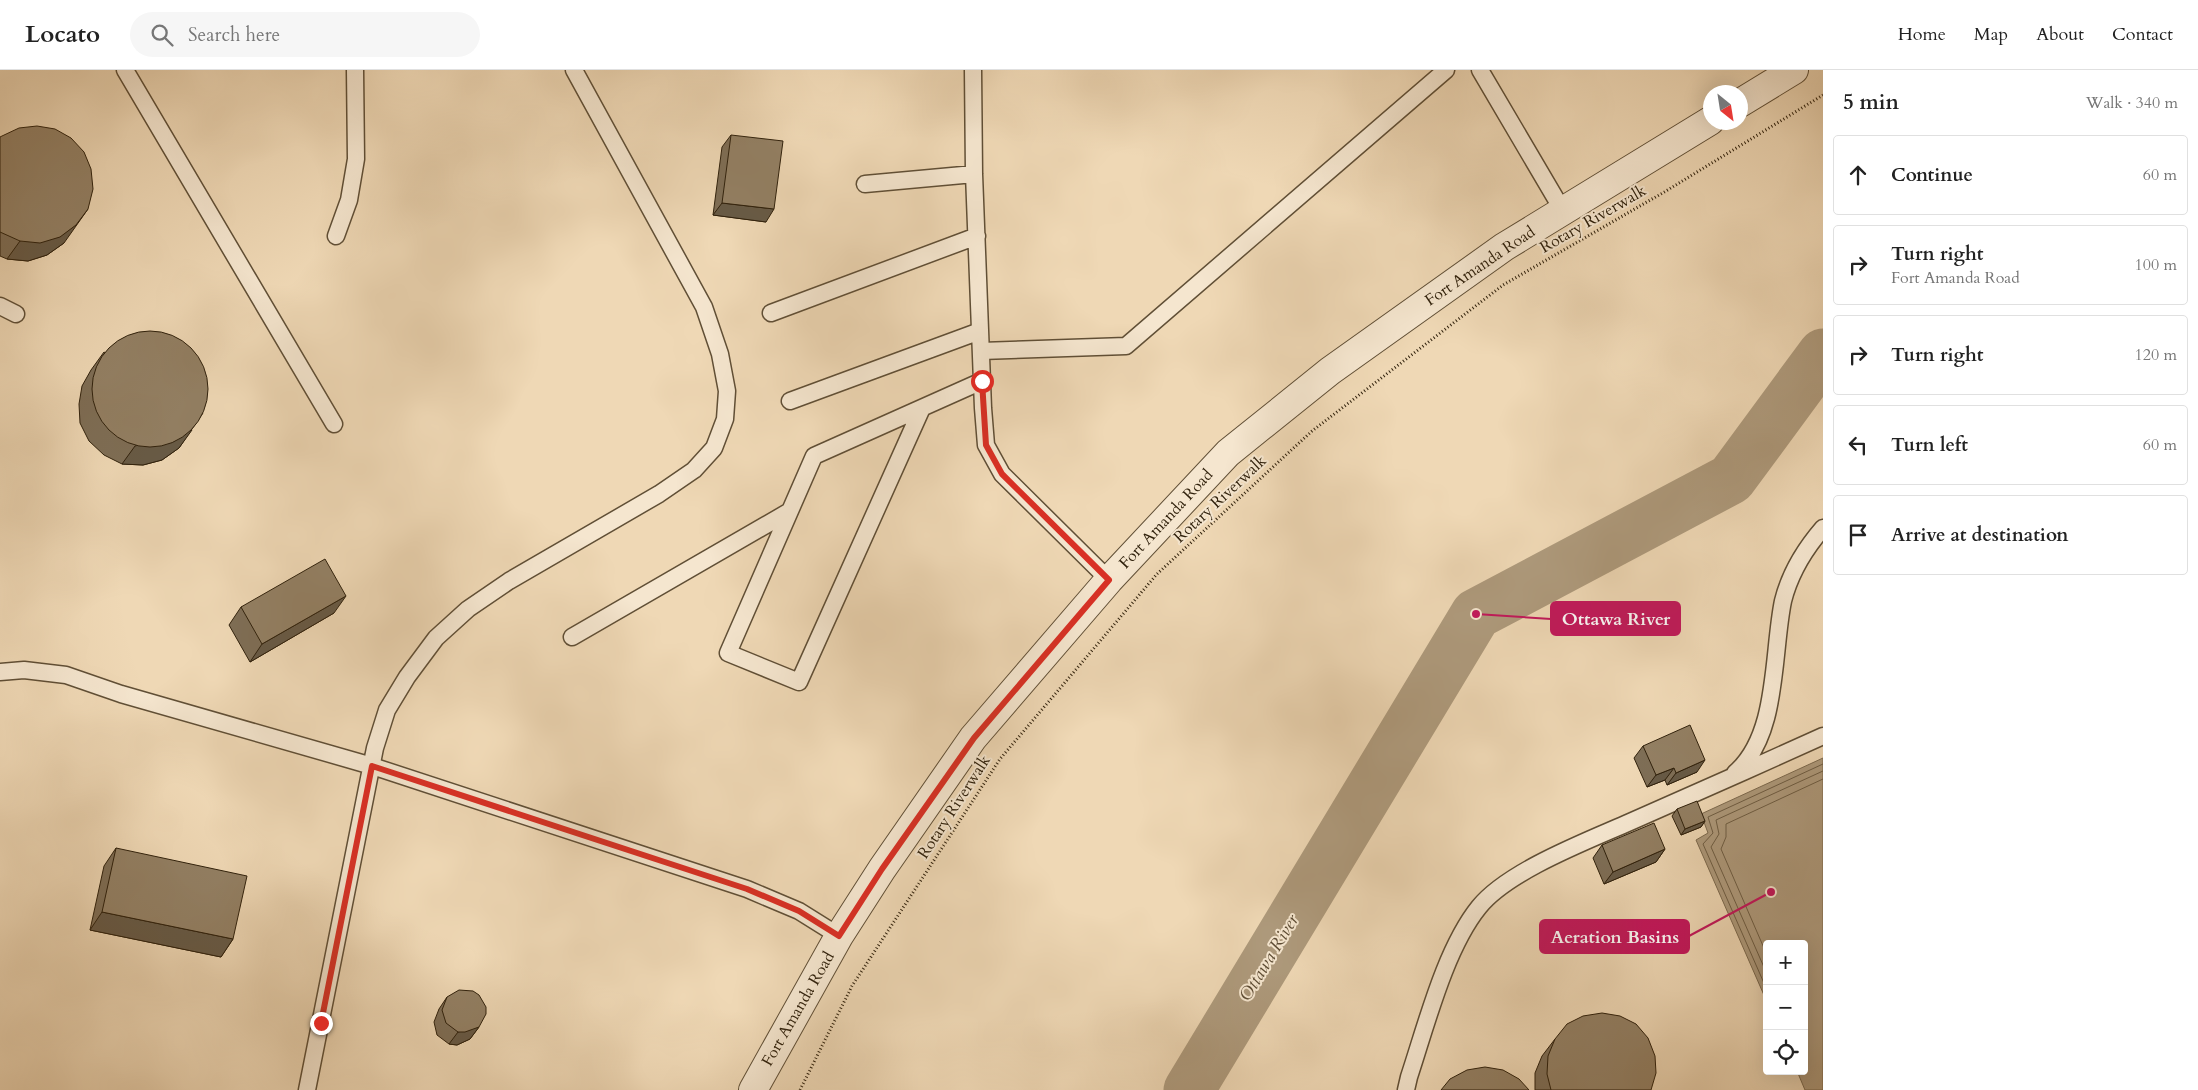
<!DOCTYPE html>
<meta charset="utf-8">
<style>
:root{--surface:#fff;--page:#f6f6f6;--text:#222;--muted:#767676;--line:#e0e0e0}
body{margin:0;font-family:Cardo,serif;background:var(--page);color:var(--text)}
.controls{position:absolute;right:15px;bottom:15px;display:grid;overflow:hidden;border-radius:5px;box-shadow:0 5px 20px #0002}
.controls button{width:45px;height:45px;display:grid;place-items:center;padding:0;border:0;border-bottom:1px solid var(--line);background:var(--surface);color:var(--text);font:25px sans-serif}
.compass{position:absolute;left:1703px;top:15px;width:45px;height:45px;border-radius:50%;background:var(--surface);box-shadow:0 5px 20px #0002;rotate:150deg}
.stop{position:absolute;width:15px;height:15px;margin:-11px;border:4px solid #d93025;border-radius:50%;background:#fff}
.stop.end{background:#d93025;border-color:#fff;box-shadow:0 1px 5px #0008}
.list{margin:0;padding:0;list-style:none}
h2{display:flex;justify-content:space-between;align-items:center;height:65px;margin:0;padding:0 20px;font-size:21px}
h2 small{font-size:16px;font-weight:400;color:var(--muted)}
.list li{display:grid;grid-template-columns:32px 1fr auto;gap:15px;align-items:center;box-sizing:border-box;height:80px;margin:0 10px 10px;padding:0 10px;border:1px solid var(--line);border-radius:5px}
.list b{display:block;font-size:19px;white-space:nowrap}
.list p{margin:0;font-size:16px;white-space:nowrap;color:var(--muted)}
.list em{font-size:16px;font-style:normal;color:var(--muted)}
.icon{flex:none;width:28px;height:28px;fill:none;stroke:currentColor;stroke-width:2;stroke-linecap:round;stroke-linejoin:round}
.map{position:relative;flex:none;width:1823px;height:1020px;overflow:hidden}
header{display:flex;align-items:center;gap:30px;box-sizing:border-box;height:70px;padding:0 25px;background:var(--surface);border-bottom:1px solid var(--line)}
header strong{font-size:24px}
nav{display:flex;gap:28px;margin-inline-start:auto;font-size:18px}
.search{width:350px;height:45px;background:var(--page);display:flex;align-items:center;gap:12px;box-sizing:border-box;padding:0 18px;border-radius:28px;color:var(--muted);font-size:19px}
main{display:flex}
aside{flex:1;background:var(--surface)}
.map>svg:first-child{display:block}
</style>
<header>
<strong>Locato</strong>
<div class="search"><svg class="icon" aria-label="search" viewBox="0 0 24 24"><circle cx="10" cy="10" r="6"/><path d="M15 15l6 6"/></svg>Search here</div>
<nav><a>Home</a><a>Map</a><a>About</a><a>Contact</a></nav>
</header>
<main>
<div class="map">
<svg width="1823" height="1020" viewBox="0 0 1823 1020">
<rect width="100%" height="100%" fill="#efd8b5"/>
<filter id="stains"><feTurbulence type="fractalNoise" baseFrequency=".004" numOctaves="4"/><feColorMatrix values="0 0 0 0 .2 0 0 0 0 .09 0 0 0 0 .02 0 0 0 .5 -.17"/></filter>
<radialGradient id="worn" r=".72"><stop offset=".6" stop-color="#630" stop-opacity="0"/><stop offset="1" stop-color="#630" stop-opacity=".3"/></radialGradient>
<path fill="#ae9a7c" stroke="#7c6a4f" d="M1823,688V1020H1805L1797,1001H1804V874H1767V932L1696,770L1708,763L1701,744Z"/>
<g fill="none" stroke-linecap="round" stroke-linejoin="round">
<path stroke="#6f5e44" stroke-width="1" d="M1767,885L1721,779L1726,767V754L1823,709
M1767,904L1711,777L1719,764L1716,750L1823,701
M1767,920L1703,774L1713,763L1708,747L1823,694"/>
<path stroke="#ae9a7c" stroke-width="51" d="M1189,1020L1476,544L1731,409L1823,284"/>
<defs>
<path id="service" d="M125,0L334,354
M973,0L974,104L983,338L986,375L1002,404L1109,510
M1480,0L1563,141
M865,114L974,104
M336,166L349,130L356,89L355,0
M0,236L16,244
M771,243L977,166
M981,281L1126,276L1446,0
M790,331L980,261
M922,338L799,612L728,583L814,386L982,311
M572,567L790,441
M0,602L24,600L66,605L121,624L372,696L747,819L799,841L839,866
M1735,703C1779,665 1772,584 1783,531C1790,503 1804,480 1823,458
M307,1020L375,678L387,640L407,607L436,568L468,539L509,511L659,424L694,400L714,378L725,349L727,321L720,284L704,237L574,0
M1406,1020L1409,1007C1426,956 1445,879 1479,837C1508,801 1587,771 1630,752C1694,724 1759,695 1823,666"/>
<path id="tertiary" d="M1740,33L1794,0
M753,1020L839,866L882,799L973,668L1109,510L1228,383L1330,301L1504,177L1710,51"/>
</defs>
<use href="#service" stroke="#604f36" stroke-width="19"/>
<use href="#tertiary" stroke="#604f36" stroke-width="30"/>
<path stroke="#30210c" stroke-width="3" stroke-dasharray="1 2.5" stroke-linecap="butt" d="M800,1020L852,916L1000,689L1157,504L1312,361L1503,215L1666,121L1823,25"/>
<use href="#service" stroke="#f5e6cf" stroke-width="16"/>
<use href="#tertiary" stroke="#f5e6cf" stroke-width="28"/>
</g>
<path fill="#7e6e56" stroke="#30210c" d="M731,65L766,152L713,145L722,77Z
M0,67L64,173L47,185L28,191L7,189L0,186Z
M104,282L203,343L179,378L162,390L143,395L122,394L104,385L89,371L80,353L79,334L82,316L91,300Z
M241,537L334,543L250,592L229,555Z
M1643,676L1697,702L1667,715L1665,710L1647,717L1634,688Z
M1677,739L1705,751L1701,757L1681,765L1672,746Z
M1602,775L1665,779L1656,792L1604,814L1593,788Z
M116,778L233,869L221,887L90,860L104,796Z
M447,927L479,957L470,969L457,975L449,974L437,965L434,952L439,939Z
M1555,969L1651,1020H1535V1003L1542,986Z"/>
<path fill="#675a46" stroke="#30210c" d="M722,133L774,139L766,152L713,145Z
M88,139L64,173L47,185L28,191L7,189L20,171Z
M192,360L179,378L162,390L143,395L122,394L135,376Z
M346,526L334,543L250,592L262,574Z
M1705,690L1697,702L1667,715L1676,703Z
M1674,698L1665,710L1647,717L1656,705Z
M1705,751L1701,757L1681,765L1685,759Z
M1665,779L1656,792L1604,814L1613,802Z
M102,842L233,869L221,887L90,860Z
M479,957L470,969L457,975L449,974L458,962Z"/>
<path fill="#938064" stroke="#30210c" d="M37,56L55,59L71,68L84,82L91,99L93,119L88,139L76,155L60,167L40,173L20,171L0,162V67L2,66L19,58Z
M731,65L783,71L774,139L722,133Z
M92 319a58 58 0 1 1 116 0a58 58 0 1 1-116 0Z
M325,489L346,526L262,574L241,537Z
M1690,655L1705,690L1676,703L1674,698L1656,705L1643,676Z
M1697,731L1705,751L1685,759L1677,739Z
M1654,753L1665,779L1613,802L1602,775Z
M116,778L247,806L233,869L102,842Z
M459,920L473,921L479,925L486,937V944L479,957L465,962H458L446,953L442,940L447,927Z
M1602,943L1620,946L1636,954L1648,968L1655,986L1656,1003L1651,1020H1551L1547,1004L1548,986L1555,969L1567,954L1583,946Z
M1485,997L1503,1000L1519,1009L1529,1020H1441L1450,1009L1467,1000Z"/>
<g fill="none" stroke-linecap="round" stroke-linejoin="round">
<path stroke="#d93025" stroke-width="6" d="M321,953L372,696L747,819L799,841L839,866L882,799L974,668L1109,510L1002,404L986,375L982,311"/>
</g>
<g text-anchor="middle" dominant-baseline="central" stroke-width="4" stroke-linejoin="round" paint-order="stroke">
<g font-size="16" fill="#30210c" stroke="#f5e6cf">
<text transform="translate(1593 149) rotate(-30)">Rotary Riverwalk</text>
<text transform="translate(1480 196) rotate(-34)">Fort Amanda Road</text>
<text transform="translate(1220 429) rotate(-43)">Rotary Riverwalk</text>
<text transform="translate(1166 449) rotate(-47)">Fort Amanda Road</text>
<text transform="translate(954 737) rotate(-57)">Rotary Riverwalk</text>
<text transform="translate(798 939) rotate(-60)">Fort Amanda Road</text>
</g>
<g font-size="18" font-style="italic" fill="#5c4b33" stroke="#f5e6cf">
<text transform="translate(1269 888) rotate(-59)">Ottawa River</text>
</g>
</g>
<path fill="none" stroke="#c2185b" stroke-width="2" d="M1476 544L1551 549M1771 822L1689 866"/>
<g fill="#c2185b" stroke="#f5e6cf" stroke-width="2">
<circle cx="1476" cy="544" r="5"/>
<circle cx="1771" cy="822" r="5"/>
</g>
<g fill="#c2185b" stroke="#c2185b" stroke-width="2">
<rect x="1551" y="532" width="129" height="33" rx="5"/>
<rect x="1540" y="850" width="149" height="33" rx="5"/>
</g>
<g font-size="18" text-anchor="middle" font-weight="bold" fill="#fff">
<text x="1616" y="555">Ottawa River</text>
<text x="1615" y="873">Aeration Basins</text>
</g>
<rect width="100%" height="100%" filter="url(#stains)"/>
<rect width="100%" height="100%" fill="url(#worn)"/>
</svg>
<div class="controls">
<button>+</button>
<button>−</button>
<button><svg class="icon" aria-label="locate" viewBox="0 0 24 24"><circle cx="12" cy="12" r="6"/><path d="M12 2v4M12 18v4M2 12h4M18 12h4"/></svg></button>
</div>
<svg class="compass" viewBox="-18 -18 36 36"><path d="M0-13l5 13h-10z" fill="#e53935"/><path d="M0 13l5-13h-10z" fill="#767676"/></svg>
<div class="stop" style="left:982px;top:311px"></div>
<div class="stop end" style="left:321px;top:953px"></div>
</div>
<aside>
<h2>5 min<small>Walk · 340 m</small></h2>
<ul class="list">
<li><svg class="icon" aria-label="ahead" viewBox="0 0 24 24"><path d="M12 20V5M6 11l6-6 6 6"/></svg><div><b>Continue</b></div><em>60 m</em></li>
<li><svg class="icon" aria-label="right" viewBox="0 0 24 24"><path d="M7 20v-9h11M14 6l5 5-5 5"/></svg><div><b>Turn right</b><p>Fort Amanda Road</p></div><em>100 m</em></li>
<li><svg class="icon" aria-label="right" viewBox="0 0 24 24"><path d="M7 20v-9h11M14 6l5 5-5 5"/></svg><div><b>Turn right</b></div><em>120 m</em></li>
<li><svg class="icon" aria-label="left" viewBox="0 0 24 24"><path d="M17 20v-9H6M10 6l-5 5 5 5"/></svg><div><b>Turn left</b></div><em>60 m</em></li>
<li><svg class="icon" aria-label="arrive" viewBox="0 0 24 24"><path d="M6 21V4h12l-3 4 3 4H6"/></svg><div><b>Arrive at destination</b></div></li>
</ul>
</aside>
</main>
